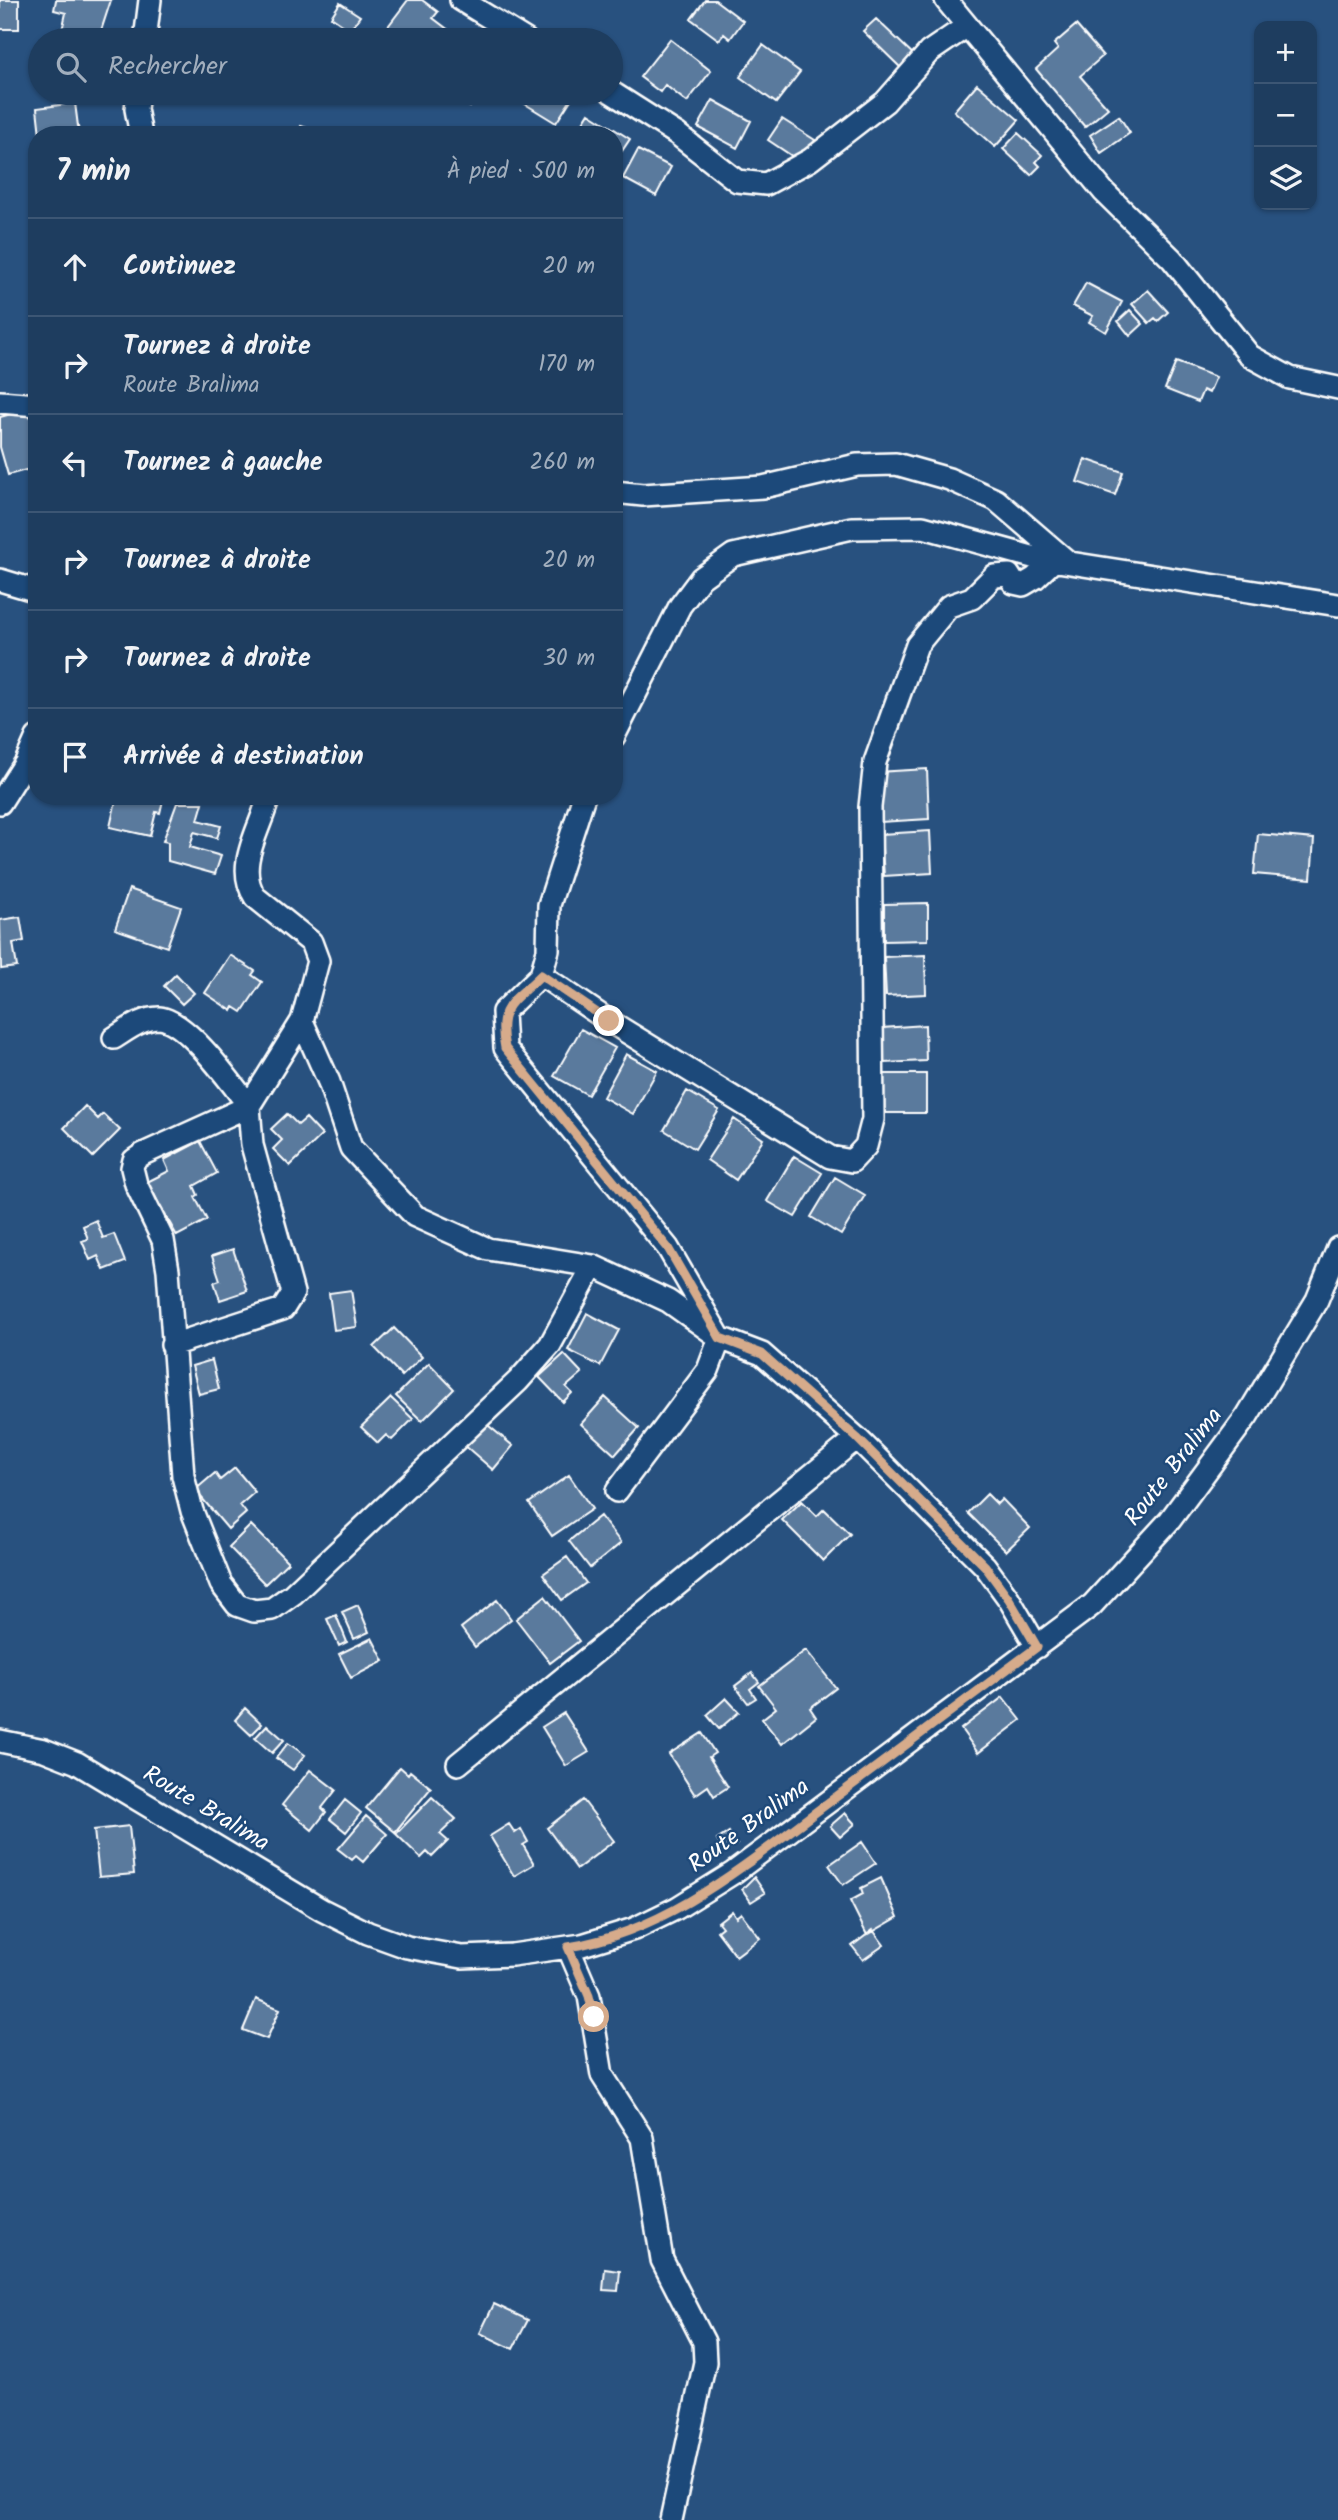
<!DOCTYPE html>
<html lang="fr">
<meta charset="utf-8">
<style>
:root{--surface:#1e3d5f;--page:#2b4868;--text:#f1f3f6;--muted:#a1aebd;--line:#3c5674}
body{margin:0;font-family:Kalam,sans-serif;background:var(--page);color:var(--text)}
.controls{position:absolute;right:21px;top:21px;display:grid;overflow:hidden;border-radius:14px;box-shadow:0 2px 5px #0004}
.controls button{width:63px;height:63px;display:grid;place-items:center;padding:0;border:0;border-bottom:2px solid var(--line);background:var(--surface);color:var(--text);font:35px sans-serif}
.stop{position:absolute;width:21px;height:21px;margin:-16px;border:5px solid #d6ab8b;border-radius:50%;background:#fff}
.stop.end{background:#d6ab8b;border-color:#fff;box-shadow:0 2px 7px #0008}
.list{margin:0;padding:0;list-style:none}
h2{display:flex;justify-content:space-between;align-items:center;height:91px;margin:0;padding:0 28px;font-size:30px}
h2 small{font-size:23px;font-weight:400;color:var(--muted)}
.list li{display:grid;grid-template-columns:46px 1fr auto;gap:21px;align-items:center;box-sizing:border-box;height:98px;padding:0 28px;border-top:2px solid var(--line)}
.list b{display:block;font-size:26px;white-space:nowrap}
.list p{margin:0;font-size:23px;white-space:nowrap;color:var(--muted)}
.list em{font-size:23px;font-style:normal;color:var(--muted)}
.icon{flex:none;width:38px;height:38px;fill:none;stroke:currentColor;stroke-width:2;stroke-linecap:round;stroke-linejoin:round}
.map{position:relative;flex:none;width:1338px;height:2520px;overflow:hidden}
.search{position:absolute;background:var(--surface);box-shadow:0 2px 5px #0004;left:28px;top:28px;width:595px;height:77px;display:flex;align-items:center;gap:18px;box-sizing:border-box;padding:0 24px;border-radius:38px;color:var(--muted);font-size:26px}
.panel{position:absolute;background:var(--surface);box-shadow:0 2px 5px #0004;left:28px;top:126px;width:595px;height:679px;border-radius:28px}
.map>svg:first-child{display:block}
</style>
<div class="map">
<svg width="1338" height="2520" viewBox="0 0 1338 2520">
<rect width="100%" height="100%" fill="#28517f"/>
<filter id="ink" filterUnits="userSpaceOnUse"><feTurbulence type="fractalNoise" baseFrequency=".0143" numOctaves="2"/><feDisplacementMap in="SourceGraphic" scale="14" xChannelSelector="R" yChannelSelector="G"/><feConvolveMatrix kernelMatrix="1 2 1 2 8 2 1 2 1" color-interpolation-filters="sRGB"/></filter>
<g filter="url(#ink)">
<path fill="#5a7a9d" stroke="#fff" stroke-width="2" d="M0,0H19V29H0Z
M56,0H111L98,40L60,39L66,13L54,10Z
M408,0H422L438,12L433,18L450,31L443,40H401L386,29Z
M705,0H715L743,21L730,39L724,34L719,40L691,19Z
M340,3L360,16L350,30L331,17Z
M876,19L916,57L903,70L863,31Z
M1076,25L1103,56L1080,76L1108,108L1085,127L1036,69L1058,49L1054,44Z
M670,39L711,71L687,102L665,85L660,92L640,77Z
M763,45L800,72L776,103L740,77Z
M977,84L1019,120L995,147L954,111Z
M176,93H203L201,100Z
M442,93H477L470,107Z
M521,93H571L574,95L556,123L517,99Z
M713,100L751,121L737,148L698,127Z
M75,103L79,134L40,135L37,108Z
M589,113L630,139L614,163V135H575Z
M1119,116L1130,133L1101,153L1090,135Z
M782,119L815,140L801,162L768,140Z
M301,126L319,132L318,135H298Z
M1018,133L1042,155L1036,162L1040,166L1031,175L1003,149Z
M638,150L671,167L656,196L623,178Z
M1086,283L1122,302L1106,332L1089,322L1093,316L1073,306Z
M1148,290L1168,312L1158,321L1155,318L1149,323L1132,304Z
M1130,310L1143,324L1130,336L1118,321Z
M35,334L37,335V393L31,392Z
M1176,362L1216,377L1209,393L1203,390L1198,402L1165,389Z
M30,409L37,434V467L8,475L0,447V417Z
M1085,459L1123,472L1115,495L1077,482Z
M927,769L929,819L880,822L877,772Z
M117,796H164L160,813L156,812L150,836L110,827Z
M177,803H203L198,820L221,826L217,838L194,832L190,847L221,856L215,874L168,861V842L163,841Z
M930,831L932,873L884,876L881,834Z
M1258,834L1314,839L1311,879L1254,874Z
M129,889L181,907L167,947L115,929Z
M928,903V940L884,941V904Z
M20,917L24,941L13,943L17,967L1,969L0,920Z
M230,955L255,971L252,975L262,982L242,1012L234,1007L232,1011L205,993Z
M925,955L926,994L886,996L884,957Z
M176,974L194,993L182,1004L164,986Z
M925,1025L926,1061L884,1063L882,1028Z
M581,1029L615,1048L588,1095L554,1076Z
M626,1054L657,1071L633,1114L603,1097Z
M883,1074H926V1113H883Z
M687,1091L719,1110L695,1149L664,1130Z
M85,1106L98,1119L103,1114L120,1130L93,1157L64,1128Z
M287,1114L298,1125L306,1118L322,1135L290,1166L273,1149L282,1140L271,1129Z
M734,1119L763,1139L736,1180L707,1160Z
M200,1141L217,1173L194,1186L198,1195L195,1197L207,1220L177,1236L147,1182L169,1171L164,1160Z
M794,1156L822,1173L795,1217L767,1201Z
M835,1177L865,1195L841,1235L811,1217Z
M96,1220L103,1238L114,1234L125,1262L104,1270L98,1256L90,1260L82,1241L88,1239L83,1226Z
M233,1249L247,1291L220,1300L214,1282L220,1280L212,1256Z
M351,1290L357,1327L334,1330L329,1293Z
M587,1313L619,1330L600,1366L568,1350Z
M394,1328L422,1357L402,1376L374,1347Z
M564,1354L582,1373L566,1387L572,1393L563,1402L539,1377Z
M212,1360L219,1389L199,1394L192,1366Z
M429,1363L454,1389L422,1421L396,1396Z
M605,1397L639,1428L615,1455L581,1424Z
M391,1398L413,1419L392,1440L386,1435L378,1443L361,1427Z
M483,1421L513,1446L493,1470L463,1444Z
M235,1468L255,1492L240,1505L246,1513L228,1529L195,1490L215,1473L220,1480Z
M569,1475L592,1509L552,1536L529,1503Z
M987,1494L997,1504L1002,1499L1030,1528L1006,1551L968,1513Z
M802,1501L817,1516L824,1509L850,1534L823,1561L782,1520Z
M600,1516L621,1543L590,1568L569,1541Z
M251,1525L288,1562L265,1584L229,1547Z
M567,1557L586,1583L562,1600L543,1574Z
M545,1596L579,1641L550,1663L516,1619Z
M497,1600L511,1619L475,1647L461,1628Z
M358,1605L369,1632L354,1639L342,1612Z
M336,1615L347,1642L339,1646L327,1619Z
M372,1638L384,1661L351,1678L339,1654Z
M806,1650L836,1688L810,1708L816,1717L782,1744L762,1719L776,1708L759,1686Z
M752,1673L759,1682L750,1689L756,1698L748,1703L735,1686Z
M1003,1697L1021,1720L978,1753L961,1729Z
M726,1698L739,1712L719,1729L707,1715Z
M245,1708L262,1724L251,1735L235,1720Z
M564,1713L589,1752L566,1766L542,1727Z
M267,1725L284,1740L272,1753L255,1738Z
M702,1733L715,1753L709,1757L728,1787L714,1796L708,1786L695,1795L669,1754Z
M288,1743L305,1755L293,1770L276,1758Z
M400,1767L408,1774L410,1771L431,1788L395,1832L366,1808Z
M310,1770L336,1790L322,1808L326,1812L312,1830L282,1805Z
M432,1797L456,1819L440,1834L448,1841L432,1857L427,1852L421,1858L396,1834Z
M345,1800L361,1813L346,1832L330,1819Z
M583,1800L614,1841L577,1869L547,1828Z
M845,1813L855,1824L840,1837L830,1826Z
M366,1816L387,1834L363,1862L356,1856L352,1860L338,1849Z
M509,1824L515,1833L521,1829L528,1842L523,1845L534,1864L514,1876L490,1836Z
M129,1826L134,1874L99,1877L94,1830Z
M729,1832L737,1844L725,1852L717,1840Z
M862,1842L876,1863L843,1885L829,1865Z
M754,1877L765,1893L751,1902L742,1889Z
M881,1878L898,1917L867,1935L850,1901L863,1894L861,1888Z
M732,1911L736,1917L741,1913L760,1938L736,1956L717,1931L722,1927L718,1922Z
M873,1930L884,1945L863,1960L852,1946Z
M256,1999L280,2009L267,2039L243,2030Z
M605,2269L620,2271L618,2291L603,2290Z
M494,2304L528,2320L513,2349L480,2333Z"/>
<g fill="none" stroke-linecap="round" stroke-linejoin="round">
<defs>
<path id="street" d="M461,0L526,40
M946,0L1104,192L1172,259L1250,356L1290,378L1338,388
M145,40L150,0
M611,92L677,134L737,181L766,184L810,160L885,102L929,52L967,26
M138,93L136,109L141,135
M0,402L37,405
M614,492L643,495L763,487L857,465L896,464L949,479L996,500L1068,562
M0,580L37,591
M614,736L680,606L701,578L733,555L852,528L923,527L1032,557L1338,605
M584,796L549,905L548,950L541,975L609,1021L830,1157L852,1161L866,1146L873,1119L870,807L875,762L917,645L949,606L972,598L994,576L1009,575L1014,583L1023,585L1035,578L1053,561
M0,803L26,762L37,737
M541,975L503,1012L505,1048L668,1248L720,1338L708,1370L617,1491
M302,1021L329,1082L351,1148L415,1216L488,1249L593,1266L668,1301L720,1338L762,1354L857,1438L985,1566L1009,1599L1037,1647
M114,1038C127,1030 142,1018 159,1018C187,1020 232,1084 249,1106L143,1154L134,1160L132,1168L136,1184L163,1240L168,1270L183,1476L192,1511L221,1584L237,1605L254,1611L272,1609L293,1594L518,1381L550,1345L593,1266
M172,1345L283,1309L293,1293L252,1145L249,1106L302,1021L318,961L311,942L255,897C234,865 261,829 269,796
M0,1741L44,1750L77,1763L322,1910L368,1933L407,1947L462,1957L512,1955L582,1945L634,1929L677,1908L733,1873L1092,1605L1170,1520L1247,1416L1317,1300L1338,1248
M458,1764L857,1438
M568,1947L589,1996L602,2075L642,2138L662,2260L704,2342L705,2362L671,2520"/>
</defs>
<use href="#street" stroke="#fff" stroke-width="26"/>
<use href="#street" stroke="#1f4a7a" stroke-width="21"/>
</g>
</g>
<g fill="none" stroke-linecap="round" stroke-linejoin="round" filter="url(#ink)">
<path stroke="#d6ab8b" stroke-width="9" d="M594,2017L589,1996L568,1947C672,1931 754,1857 836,1797C903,1747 970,1697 1037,1647L1009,1599L985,1566L857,1438L762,1354L720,1338L668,1248L505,1048C496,1005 514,1002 541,975L609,1021"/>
</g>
<g text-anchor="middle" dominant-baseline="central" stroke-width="5" stroke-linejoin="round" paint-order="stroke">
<g font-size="24" fill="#fff" stroke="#1f4a7a">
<text transform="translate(1174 1467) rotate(-52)">Route Bralima</text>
<text transform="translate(206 1809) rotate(31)">Route Bralima</text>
<text transform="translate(749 1826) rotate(-36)">Route Bralima</text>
</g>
</g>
</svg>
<div class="controls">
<button>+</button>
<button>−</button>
<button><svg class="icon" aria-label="layers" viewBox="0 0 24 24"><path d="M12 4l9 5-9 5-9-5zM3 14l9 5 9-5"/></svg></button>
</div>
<div class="stop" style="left:594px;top:2017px"></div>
<div class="stop end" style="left:609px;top:1021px"></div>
<div class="search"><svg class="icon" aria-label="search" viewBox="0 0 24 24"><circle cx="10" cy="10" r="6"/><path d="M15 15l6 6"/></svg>Rechercher</div>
<section class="panel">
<h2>7 min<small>À pied · 500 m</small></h2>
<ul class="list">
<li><svg class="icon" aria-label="ahead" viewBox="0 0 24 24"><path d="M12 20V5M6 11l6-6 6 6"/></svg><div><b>Continuez</b></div><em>20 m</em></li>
<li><svg class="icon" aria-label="right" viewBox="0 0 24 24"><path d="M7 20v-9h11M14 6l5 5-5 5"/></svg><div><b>Tournez à droite</b><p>Route Bralima</p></div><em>170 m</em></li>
<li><svg class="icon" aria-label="left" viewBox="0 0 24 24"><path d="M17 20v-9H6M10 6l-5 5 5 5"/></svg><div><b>Tournez à gauche</b></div><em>260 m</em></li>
<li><svg class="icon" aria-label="right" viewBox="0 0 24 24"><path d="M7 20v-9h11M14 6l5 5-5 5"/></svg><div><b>Tournez à droite</b></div><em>20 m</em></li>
<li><svg class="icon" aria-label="right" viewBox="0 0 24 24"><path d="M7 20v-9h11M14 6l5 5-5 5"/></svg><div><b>Tournez à droite</b></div><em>30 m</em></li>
<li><svg class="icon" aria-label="arrive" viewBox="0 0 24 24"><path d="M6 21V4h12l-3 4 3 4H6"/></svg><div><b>Arrivée à destination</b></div></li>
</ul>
</section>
</div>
